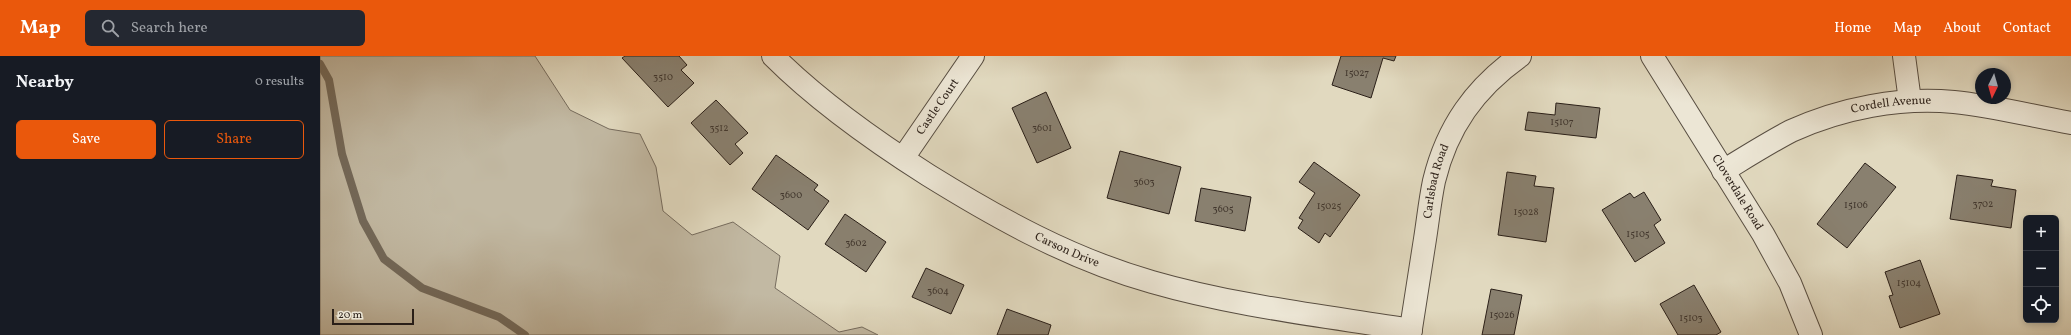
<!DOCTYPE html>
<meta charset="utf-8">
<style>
:root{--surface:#171b24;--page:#242831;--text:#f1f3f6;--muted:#9ea1a6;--line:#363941;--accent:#ea580c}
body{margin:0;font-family:Vollkorn,serif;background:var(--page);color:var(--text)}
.controls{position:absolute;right:12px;bottom:12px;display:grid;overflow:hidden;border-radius:6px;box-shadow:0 2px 6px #0003}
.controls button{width:36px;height:36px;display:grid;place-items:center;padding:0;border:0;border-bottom:1px solid var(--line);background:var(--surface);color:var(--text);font:20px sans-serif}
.compass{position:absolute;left:1655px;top:12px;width:36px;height:36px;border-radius:50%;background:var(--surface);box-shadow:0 2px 6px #0003;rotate:185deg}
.scale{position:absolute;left:12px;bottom:10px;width:82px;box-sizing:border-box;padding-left:4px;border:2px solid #2a1f18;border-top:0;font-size:11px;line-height:14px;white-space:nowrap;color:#2a1f18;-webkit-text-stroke:3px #ece6d5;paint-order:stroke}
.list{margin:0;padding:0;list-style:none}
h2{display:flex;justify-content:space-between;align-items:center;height:52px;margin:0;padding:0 16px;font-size:17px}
h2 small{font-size:13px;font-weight:400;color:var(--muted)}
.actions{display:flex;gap:8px;padding:12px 16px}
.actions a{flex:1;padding:9px 0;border:1px solid var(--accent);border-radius:6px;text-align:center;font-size:14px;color:var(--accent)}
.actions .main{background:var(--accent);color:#fff}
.icon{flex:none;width:22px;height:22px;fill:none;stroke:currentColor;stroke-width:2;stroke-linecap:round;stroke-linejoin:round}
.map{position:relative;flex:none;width:1751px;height:279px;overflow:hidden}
header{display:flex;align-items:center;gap:24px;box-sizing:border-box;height:56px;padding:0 20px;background:var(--accent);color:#fff}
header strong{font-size:19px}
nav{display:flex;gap:22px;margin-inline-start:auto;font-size:14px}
.search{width:280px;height:36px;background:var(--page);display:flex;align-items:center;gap:10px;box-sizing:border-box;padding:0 14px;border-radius:6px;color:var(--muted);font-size:15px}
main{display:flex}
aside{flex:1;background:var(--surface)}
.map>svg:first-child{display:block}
</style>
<header>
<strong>Map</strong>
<div class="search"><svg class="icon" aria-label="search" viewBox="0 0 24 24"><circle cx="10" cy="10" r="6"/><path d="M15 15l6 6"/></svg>Search here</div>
<nav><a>Home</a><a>Map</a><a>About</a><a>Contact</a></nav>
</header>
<main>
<aside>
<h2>Nearby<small>0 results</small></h2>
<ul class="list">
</ul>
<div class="actions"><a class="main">Save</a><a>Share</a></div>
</aside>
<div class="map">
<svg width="1751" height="279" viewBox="0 0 1751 279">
<rect width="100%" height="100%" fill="#e1d9bf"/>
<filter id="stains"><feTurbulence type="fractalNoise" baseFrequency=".005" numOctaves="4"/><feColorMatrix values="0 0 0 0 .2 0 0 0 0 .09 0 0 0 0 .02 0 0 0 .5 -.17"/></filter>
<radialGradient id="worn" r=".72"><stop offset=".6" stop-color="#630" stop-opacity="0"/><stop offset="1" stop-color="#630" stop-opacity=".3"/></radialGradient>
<path fill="#c2b9a3" stroke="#766c5e" d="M0,0H215L250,54L289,73L320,78L336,111L343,155L372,179L413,166L460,200L455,232L519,276L542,271L558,279H0Z"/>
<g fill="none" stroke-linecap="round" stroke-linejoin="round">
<path stroke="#73695a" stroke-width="8" d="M0,8L9,24L22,98L43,165L64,203L102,232L179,261L205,279"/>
</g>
<path fill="#89806f" stroke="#2a1f18" d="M305,0H359L367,9L361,14L374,27L348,51L302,2Z
M1021,0H1076L1074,5L1063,2L1051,42L1012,29Z
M726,36L751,92L717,107L692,52Z
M396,44L428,77L415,88L423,97L410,109L371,67Z
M1236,47L1280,52L1276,82L1205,74L1208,56L1235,59Z
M800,95L861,111L849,158L787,142Z
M456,99L498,129L494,134L509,145L488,174L432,133Z
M994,106L1040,139L1010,181L1005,177L999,187L978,172L983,164L979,162L995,137L979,126Z
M1545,107L1576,131L1527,192L1497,168Z
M1187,116L1216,120L1214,130L1234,132L1226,186L1178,179Z
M1637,119L1673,124L1671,130L1696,134L1691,172L1630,163Z
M881,132L931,141L925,175L875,165Z
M1324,136L1341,164L1334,169L1345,187L1315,206L1282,154L1310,137L1314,142Z
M525,158L566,186L546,216L505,188Z
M1600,204L1620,258L1580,272L1569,240L1573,239L1565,216Z
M606,212L644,229L631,258L592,241Z
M1374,229L1401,276L1396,279H1358L1340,248Z
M1171,233L1202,239L1194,279H1162Z
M687,253L731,269L728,279H677Z"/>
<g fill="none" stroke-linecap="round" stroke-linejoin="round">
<defs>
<g id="minor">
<path id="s1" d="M453,0C499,46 553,84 608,119C679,163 751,203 832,226C915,250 1005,260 1091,274"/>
<path id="s2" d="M1332,0L1443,178L1470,227L1491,279"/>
<path d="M1584,0L1590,45"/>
<path id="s3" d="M583,102L653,0"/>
<path id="s4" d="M1403,115C1426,101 1448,87 1471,75C1522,52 1579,41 1634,46C1673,50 1712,60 1751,67"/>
<path id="s5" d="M1090,279C1095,247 1100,215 1105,183C1108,164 1110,144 1114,125C1127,71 1155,32 1200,0"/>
</g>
</defs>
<use href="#minor" stroke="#584e42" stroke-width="24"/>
<use href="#minor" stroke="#ece6d5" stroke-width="22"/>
</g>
<g text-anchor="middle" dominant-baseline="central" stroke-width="3" stroke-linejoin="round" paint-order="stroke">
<g font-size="10" fill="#42372e">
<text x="1037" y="17">15027</text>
<text x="343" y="21">3510</text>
<text x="1242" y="66">15107</text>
<text x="399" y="72">3512</text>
<text x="722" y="72">3601</text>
<text x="824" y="126">3603</text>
<text x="471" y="139">3600</text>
<text x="1663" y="148">3702</text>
<text x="1536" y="149">15106</text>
<text x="1009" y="150">15025</text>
<text x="903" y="153">3605</text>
<text x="1206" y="156">15028</text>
<text x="1318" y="178">15105</text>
<text x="536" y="187">3602</text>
<text x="1589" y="227">15104</text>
<text x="618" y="235">3604</text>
<text x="1182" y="259">15026</text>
<text x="1371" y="262">15103</text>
</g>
<g font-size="12" fill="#2a1f18" stroke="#ece6d5">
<text stroke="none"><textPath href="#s3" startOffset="62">Castle Court</textPath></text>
<text stroke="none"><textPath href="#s4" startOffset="183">Cordell Avenue</textPath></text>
<text stroke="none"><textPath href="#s5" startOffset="156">Carlsbad Road</textPath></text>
<text stroke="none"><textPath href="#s2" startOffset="161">Cloverdale Road</textPath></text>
<text stroke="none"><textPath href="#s1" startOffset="354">Carson Drive</textPath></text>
</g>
</g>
<rect width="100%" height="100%" filter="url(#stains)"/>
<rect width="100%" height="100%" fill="url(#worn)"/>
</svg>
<div class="controls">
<button>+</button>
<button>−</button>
<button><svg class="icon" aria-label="locate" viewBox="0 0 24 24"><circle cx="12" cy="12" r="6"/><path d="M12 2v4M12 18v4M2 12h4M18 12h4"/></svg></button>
</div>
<svg class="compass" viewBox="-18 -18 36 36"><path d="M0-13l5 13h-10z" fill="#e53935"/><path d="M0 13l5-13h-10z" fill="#9ea1a6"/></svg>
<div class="scale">20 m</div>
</div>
</main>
